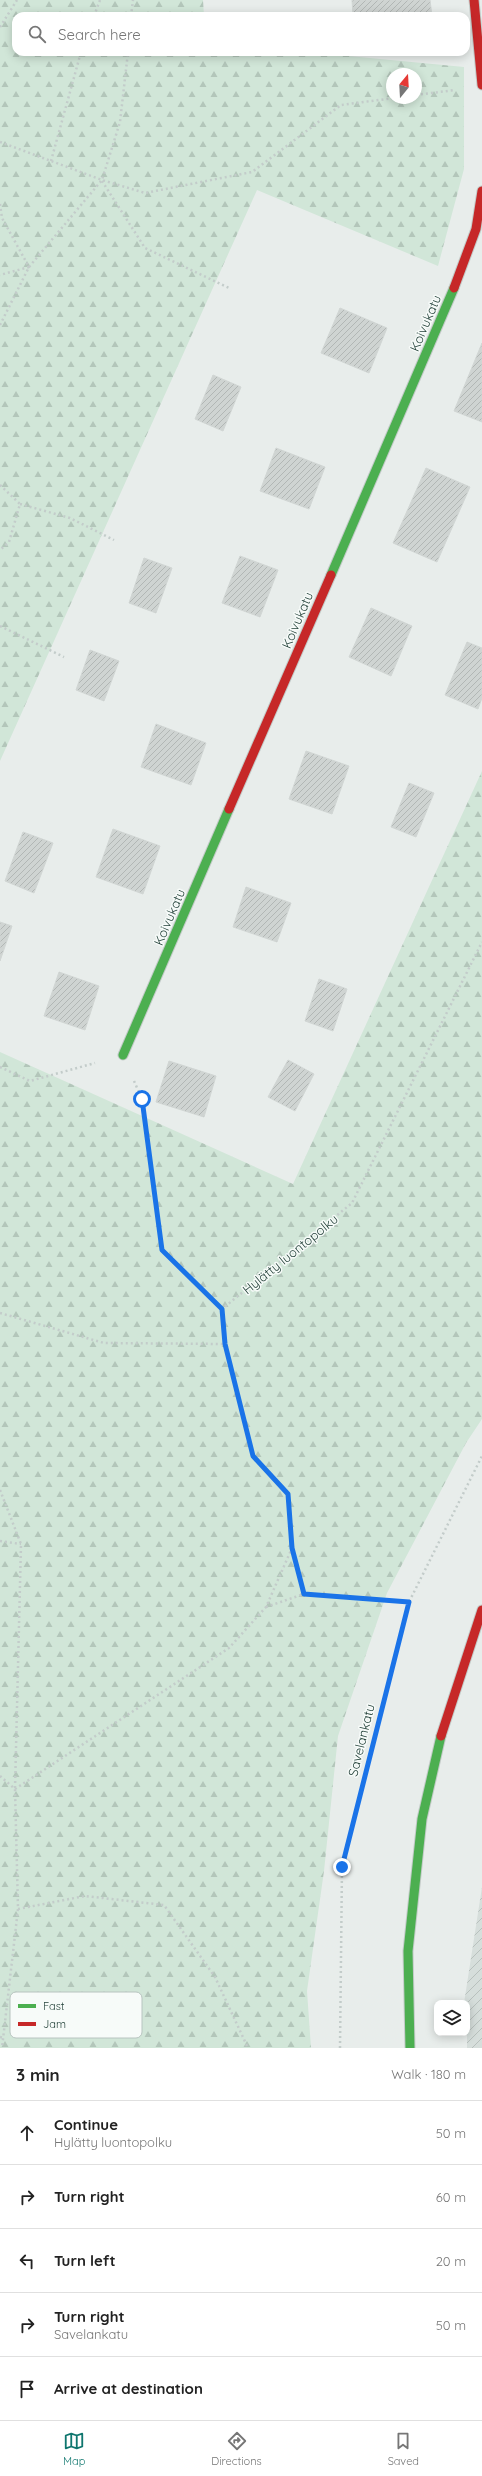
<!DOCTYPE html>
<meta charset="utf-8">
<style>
:root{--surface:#fff;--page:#f6f6f6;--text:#222;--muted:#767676;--line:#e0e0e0;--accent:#0f766e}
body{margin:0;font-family:Quicksand,sans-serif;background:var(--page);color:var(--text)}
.controls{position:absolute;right:12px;bottom:12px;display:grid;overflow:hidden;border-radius:8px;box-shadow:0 2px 10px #0003}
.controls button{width:36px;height:36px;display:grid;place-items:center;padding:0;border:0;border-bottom:1px solid var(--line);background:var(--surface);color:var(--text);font:20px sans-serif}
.compass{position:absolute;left:386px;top:68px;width:36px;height:36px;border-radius:50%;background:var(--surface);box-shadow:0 2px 10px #0003;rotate:18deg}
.stop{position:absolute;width:12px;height:12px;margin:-9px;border:3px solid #1a73e8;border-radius:50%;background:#fff}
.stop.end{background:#1a73e8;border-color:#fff;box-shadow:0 1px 4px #0008}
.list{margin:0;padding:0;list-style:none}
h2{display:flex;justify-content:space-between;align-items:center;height:52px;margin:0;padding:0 16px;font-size:17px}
h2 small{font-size:13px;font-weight:400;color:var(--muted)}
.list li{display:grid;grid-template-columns:26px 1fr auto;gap:12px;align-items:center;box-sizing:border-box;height:64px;padding:0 16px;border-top:1px solid var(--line)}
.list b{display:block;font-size:15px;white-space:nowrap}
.list p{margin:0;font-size:13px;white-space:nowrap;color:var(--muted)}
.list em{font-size:13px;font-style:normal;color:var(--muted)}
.icon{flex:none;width:22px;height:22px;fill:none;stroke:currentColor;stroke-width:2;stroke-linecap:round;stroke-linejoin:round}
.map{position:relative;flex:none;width:482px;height:2048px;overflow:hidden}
.search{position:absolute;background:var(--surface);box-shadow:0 2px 10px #0003;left:12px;right:12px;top:12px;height:44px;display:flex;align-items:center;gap:10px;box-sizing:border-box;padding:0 14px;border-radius:12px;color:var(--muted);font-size:15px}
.sheet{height:372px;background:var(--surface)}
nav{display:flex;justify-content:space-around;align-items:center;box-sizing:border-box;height:56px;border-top:1px solid var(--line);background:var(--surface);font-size:11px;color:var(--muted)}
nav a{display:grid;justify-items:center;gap:2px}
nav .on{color:var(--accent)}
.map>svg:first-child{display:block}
</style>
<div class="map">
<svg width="482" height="2048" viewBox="0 0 482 2048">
<defs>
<pattern id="industrial-furrows" width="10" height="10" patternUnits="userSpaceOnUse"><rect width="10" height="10" fill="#d6dedb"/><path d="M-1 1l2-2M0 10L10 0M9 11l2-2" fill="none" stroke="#b8c0bd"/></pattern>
<pattern id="forest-firs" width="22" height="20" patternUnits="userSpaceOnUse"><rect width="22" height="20" fill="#d1e6d8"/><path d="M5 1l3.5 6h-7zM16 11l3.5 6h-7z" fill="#b3c6ba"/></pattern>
<pattern id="building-hatch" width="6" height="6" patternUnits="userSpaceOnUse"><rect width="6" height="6" fill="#cfd4d2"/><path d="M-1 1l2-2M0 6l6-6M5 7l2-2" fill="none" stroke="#b2b7b5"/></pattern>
</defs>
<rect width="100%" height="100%" fill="#e8edeb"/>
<path fill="url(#industrial-furrows)" d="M482,1887V2048H467V2003H464Z"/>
<path fill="url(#forest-firs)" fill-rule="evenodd" d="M0,0H203L204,16H16V52H307L464,67V169L438,266L257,190L0,761ZM392,74H416V98H392Z
M482,771V1419L466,1443L387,1593L338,1736L324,1871L307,1991L311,2048H0V1052L293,1184Z"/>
<path fill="url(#building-hatch)" stroke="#d1d6d4" d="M352,0H430L432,16H353Z
M340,308L387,328L369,373L321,353Z
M482,343V422L454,411Z
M213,375L241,387L223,431L195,419Z
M276,448L325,467L309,509L260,491Z
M426,468L470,487L437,562L393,543Z
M240,556L278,570L260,617L222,603Z
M144,558L172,568L156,613L129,603Z
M371,608L412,626L391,676L349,657Z
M467,642L482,648V698L478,709L445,695Z
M90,650L119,661L104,701L76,690Z
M156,724L206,743L191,785L141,767Z
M306,751L349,766L332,814L289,799Z
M409,783L434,793L416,837L391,827Z
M113,829L160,846L143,894L96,877Z
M23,832L53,843L34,893L5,881Z
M246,887L291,903L277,942L233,927Z
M0,922L12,926L0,961Z
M59,972L99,986L85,1030L44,1016Z
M319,979L347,989L333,1031L305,1021Z
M288,1060L314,1074L295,1111L268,1097Z
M169,1061L216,1076L204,1117L156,1102Z"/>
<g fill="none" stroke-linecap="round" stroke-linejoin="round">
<defs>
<path id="fast" d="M331,575L454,288
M123,1055L229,809
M410,2048L408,1951L422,1819L441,1736"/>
<path id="jam" d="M474,0L482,85
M454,288L476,229L482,191
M229,809L331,575
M441,1736L482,1610"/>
</defs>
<use href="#fast" stroke="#c3cbc8" stroke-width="11"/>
<use href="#jam" stroke="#c3cbc8" stroke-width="11"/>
<path stroke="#c3ccca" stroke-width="2.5" stroke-dasharray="2 3" stroke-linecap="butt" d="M94,16L100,0
M131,16L133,0
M0,27L17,0
M416,95L455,90
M0,142L102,180L145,193L252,172L341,105L394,98
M51,161L81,52
M102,181L145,248L229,288
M0,204L2,218L29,267L0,275
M0,325L29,267L102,180L120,122L128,52
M0,485L20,504L9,542L0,550
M20,504L70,518L114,540
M0,626L64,657
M0,1067L30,1081L95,1063
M134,1081L142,1099L162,1250L222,1309L352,1203L482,942
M0,1313L104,1343L225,1344
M0,1490L21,1544L15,1789
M0,1541L21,1544
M304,1594L409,1602
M266,1607L304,1594L292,1548
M0,1776L15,1789L18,1909L2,2048
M15,1789L229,1648L266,1607L292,1548L288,1494L253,1456L225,1344L222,1309
M18,1909L85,1896L164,1905L215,1977L248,2048
M0,2037L4,2038
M340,2048L342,1867L409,1602L482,1456"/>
<use href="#fast" stroke="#4caf50" stroke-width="9"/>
<use href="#jam" stroke="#c62828" stroke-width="9"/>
</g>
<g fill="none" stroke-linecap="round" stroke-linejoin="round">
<path stroke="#1a73e8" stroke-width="5" d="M142,1099L162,1250L222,1309L225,1344L253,1456L288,1494L292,1548L304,1594L409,1602L342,1867"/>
</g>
<g text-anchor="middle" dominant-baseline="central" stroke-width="3" stroke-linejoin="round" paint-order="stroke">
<g font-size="13" fill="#24423a" stroke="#f7fbf9">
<text transform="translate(425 323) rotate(-67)">Koivukatu</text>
<text transform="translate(297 620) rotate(-67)">Koivukatu</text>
<text transform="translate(169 917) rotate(-67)">Koivukatu</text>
<text transform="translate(290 1254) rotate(-39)">Hylätty luontopolku</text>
<text transform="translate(361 1740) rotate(-76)">Savelankatu</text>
</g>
</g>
<rect x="10" y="1992" width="132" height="46" rx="6" fill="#f7fbf9" stroke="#b8c4c0" stroke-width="1"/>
<rect x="18" y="2004" width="18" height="4" fill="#4caf50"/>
<rect x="18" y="2022" width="18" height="4" fill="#c62828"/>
<g font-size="11" fill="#24423a">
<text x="43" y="2010">Fast</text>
<text x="43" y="2028">Jam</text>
</g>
</svg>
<div class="controls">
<button><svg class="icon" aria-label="layers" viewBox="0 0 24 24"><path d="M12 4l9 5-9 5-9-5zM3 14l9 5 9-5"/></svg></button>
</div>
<svg class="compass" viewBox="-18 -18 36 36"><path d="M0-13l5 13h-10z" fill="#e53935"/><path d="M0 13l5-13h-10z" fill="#767676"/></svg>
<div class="stop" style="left:142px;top:1099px"></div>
<div class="stop end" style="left:342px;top:1867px"></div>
<div class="search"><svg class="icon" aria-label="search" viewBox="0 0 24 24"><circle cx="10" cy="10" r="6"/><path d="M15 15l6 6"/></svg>Search here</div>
</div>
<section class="sheet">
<h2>3 min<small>Walk · 180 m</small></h2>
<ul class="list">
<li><svg class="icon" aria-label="ahead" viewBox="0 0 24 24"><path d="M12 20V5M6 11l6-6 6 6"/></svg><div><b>Continue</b><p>Hylätty luontopolku</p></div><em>50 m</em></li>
<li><svg class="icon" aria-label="right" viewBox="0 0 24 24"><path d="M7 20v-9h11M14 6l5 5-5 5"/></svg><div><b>Turn right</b></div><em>60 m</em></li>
<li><svg class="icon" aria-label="left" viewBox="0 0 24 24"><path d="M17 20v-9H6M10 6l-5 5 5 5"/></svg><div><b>Turn left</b></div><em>20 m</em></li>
<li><svg class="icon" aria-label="right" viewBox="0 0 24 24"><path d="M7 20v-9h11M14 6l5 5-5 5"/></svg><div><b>Turn right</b><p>Savelankatu</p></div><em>50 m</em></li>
<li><svg class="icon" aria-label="arrive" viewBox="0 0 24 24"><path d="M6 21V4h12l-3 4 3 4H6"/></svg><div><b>Arrive at destination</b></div></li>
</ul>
</section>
<nav>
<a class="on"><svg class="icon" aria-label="map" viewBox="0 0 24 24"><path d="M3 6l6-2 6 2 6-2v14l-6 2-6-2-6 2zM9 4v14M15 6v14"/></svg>Map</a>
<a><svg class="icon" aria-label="directions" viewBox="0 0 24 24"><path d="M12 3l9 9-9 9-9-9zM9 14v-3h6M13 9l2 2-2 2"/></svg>Directions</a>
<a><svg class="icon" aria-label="saved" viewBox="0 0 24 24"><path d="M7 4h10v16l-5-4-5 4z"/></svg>Saved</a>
</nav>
